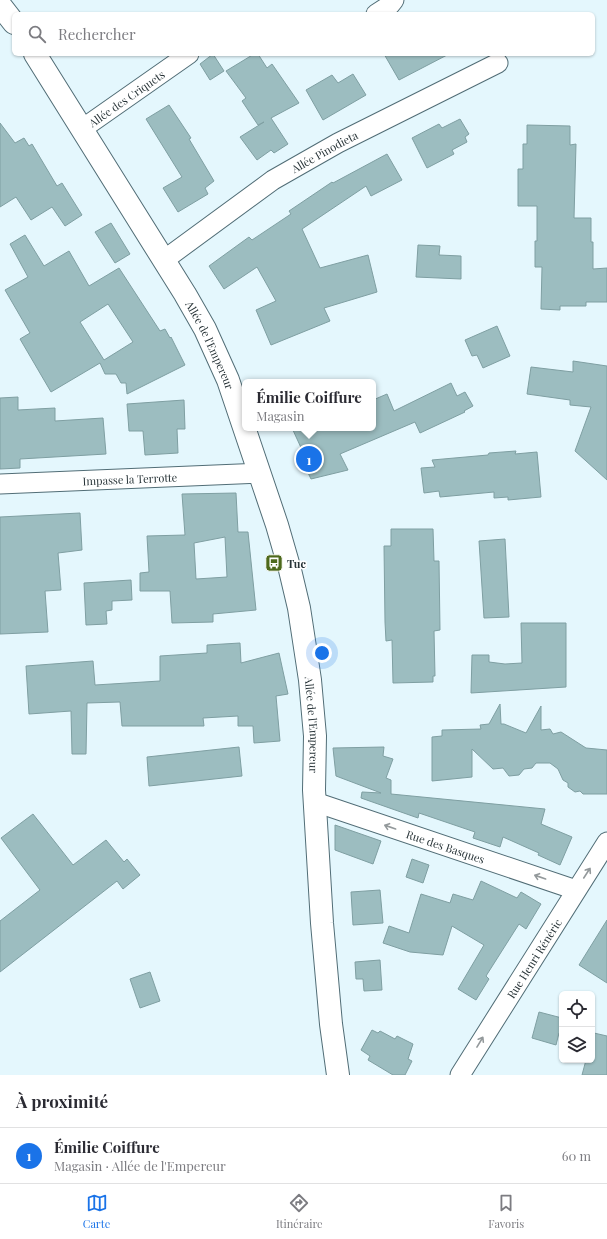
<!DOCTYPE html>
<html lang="fr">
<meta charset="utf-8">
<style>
:root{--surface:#fff;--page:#f7f7f7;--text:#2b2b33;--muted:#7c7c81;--line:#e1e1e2;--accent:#1a73e8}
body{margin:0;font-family:"Playfair Display",serif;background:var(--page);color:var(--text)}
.controls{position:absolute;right:12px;bottom:12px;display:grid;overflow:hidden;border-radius:6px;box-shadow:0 1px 3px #0004}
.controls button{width:36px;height:36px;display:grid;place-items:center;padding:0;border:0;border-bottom:1px solid var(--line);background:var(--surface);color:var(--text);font:20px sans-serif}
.you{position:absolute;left:322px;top:653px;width:14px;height:14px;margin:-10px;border:3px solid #fff;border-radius:50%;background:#1a73e8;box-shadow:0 0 0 6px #1a73e833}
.badge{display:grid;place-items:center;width:26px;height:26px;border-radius:50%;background:var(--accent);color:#fff;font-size:13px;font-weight:700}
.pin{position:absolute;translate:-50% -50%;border:2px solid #fff;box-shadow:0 1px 4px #0006}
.popup{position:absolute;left:242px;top:379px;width:134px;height:52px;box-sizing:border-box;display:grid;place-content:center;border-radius:6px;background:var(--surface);filter:drop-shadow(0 1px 3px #0005);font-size:13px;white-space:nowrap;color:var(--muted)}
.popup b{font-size:15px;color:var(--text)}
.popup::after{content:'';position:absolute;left:50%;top:100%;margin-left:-8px;border:8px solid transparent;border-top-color:var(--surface)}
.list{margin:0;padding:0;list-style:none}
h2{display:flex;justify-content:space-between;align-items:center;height:52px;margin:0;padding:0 16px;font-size:17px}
h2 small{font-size:13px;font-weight:400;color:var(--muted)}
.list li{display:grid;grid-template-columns:26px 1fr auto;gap:12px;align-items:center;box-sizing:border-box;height:56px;padding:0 16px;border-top:1px solid var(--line)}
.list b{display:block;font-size:15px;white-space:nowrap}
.list p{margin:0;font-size:13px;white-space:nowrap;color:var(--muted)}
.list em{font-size:13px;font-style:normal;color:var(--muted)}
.icon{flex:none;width:22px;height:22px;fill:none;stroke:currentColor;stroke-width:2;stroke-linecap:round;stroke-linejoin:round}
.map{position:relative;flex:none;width:607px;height:1075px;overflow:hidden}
.search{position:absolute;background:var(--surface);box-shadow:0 1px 3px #0004;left:12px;right:12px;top:12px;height:44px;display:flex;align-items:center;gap:10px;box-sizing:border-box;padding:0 14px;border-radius:6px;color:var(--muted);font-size:15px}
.sheet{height:108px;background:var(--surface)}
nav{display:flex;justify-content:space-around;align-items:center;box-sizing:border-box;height:56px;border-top:1px solid var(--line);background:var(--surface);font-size:11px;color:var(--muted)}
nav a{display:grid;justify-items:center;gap:2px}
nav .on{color:var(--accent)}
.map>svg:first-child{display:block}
</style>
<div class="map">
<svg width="607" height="1075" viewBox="0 0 607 1075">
<rect width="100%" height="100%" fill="#e4f7fd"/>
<path fill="#9cbdc0" stroke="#7f9fa2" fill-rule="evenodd" d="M213,54L224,71L210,80L200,64Z
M254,54H258L267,68L272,64L299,103L271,118L288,144L274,153L271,150L257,160L240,137L264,122L258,125L242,101L246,98L226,71Z
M384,54H449L399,80Z
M353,74L366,95L323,120L306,90L332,75L338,83Z
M169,105L191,138L189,139L214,181L205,188L208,194L178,212L163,188L182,177L146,119Z
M460,119L469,134L465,137L467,142L452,150L454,154L427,168L412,138L439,124L442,128Z
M0,123L15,143L24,138L29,146L32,144L57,186L62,183L82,215L65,226L52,207L31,220L16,197L0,207Z
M527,125L570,126V145L576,144L574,218H591V242H593V269L607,268V302H586V306H560V310L541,309L542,267H535V241H537V206H518V169H523V144H527Z
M387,154L402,180L371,196L366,186L302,229L320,268L368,255L377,292L324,308L330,321L271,345L256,310L276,301L257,267L224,289L209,266L249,237L252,240L291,214L289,211L332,182L333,183Z
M111,223L130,254L115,263L95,232Z
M25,235L44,266L69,251L89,286L119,268L160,331L165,329L170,338L171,337L185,365L127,394L126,383H121L116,374H105L100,363L51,392L20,339L30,333L5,290L28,277L10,244ZM108,304L133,342L104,360L80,322Z
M418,245L440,246L439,255L461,256V279L416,277Z
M497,326L510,356L483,368L477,355L472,356L465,340Z
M573,361L607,366V480L575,451L591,407L570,405V400L527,394L531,367L573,372Z
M451,383L457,396L465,392L473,406L464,411L465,412L420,433L415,422L340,454L348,470L311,479L299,454L303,452L292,428H373V400L387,394L394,411Z
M18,397V410L55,408V421L103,418L106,454L20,459V468L0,469V398Z
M184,400L185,429H177L178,453L145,455L143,431H129L127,404Z
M516,451L515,454L537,452L541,497L508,500V497L494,498V492L440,497L439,491L424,493L421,468L435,467L432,460L488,455L489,453Z
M236,493L238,532H248L256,610L213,614V622L172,623L170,591H140V573L149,572L147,536L185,535L182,494ZM225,537L227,577L196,579L194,543Z
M80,513L82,550L58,553L61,590L45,591L48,632L0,634V517Z
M391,529H433L434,561H439L440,630L434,631L435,676H433V682L393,683L392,640L386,641L385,622L384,546H391Z
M505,539L509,617L484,618L479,541Z
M131,580L132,600L112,601V610L106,611L107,624L86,625L84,583Z
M521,623H566V687L471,693L472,655H489V662L505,664L522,663Z
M240,643L241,663L279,653L288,694L276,696L280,741L254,743L253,726H238V716L203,718L204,726H122L120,702L87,703L86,754H72L71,711L29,714L26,666L93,661L95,685L160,681V656L207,653V645Z
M500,704L501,724H504L526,733L541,706V730L550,729L553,734L561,732L586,748L607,750V794H583L580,791L575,792L568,787V783L563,780L558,769L550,763H536L532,768L524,769L519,775L509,776L503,768L493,769L472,749V777L432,781V737L442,736V730L481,729L480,725L489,724Z
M239,747L242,776L149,786L147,757Z
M384,747L383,756L393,759L386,778L391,780V794L545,809L541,824L572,837L560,865L538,855L539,853L503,837L500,847L473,838L475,832L419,813L418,818L361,798L362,792L381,793L336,776L333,748Z
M33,814L73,865L106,840L124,862L127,859L140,875L123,889L117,881L0,972V921L40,890L1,838Z
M335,825L381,841L373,864L335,850Z
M412,859L429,865L423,883L406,877Z
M481,881L517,898L521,892L541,904L526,929L519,924L486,976L489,979L476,1000L458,989L484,945L452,926L443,955L410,952L383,943L389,926L409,933L421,894L450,903L453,894L473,900Z
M380,890L383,923L353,925L351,892Z
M607,920V983L579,965Z
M380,960L382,990L364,991L363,979H356L355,962Z
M150,972L160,1001L140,1008L130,979Z
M539,1012L562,1018V1034L559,1033L556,1045L532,1038Z
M372,1030L378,1033L380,1031L395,1039L397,1036L413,1044L408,1059L412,1061L405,1075H393L368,1060L370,1056L361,1050Z
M594,1033L607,1036V1075H582L586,1060H592V1039Z"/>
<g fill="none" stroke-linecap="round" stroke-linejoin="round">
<defs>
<g id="street">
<path d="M376,14L390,5L394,0"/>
<path id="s1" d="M82,129L189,54"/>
<path id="s2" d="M164,260L273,180L338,143L498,63"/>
<path id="s3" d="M0,484L260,473"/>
<path id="s4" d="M315,802L576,890"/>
<path id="s5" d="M460,1075L607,842"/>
</g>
<g id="secondary">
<path d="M0,5L14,23"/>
<path id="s6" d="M35,54L185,294L205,329L228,380L277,525L290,570L299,608L310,680L315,736L314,790L322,923L331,1024L338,1075"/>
</g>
</defs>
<use href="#street" stroke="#516d76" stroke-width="21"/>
<use href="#secondary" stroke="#516d76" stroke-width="24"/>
<use href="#street" stroke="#fff" stroke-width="19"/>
<use href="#secondary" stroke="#fff" stroke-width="22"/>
</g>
<defs><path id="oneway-shaft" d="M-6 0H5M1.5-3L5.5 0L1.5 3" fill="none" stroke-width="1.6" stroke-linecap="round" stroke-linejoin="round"/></defs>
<g stroke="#93999b">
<use href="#oneway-shaft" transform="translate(390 827) rotate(-161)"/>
<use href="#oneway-shaft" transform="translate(587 873) rotate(-57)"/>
<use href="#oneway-shaft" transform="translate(540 877) rotate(-161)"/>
<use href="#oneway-shaft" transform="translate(480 1042) rotate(-59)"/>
</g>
<defs>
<symbol id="bus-square" viewBox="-11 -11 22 22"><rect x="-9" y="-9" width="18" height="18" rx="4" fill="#4d691c" stroke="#fff"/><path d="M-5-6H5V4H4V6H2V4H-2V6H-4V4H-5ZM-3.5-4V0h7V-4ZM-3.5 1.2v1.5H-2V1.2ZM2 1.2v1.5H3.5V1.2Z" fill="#fff"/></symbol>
</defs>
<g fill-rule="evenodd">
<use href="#bus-square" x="264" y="553" width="20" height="20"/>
</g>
<g text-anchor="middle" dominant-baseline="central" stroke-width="3" stroke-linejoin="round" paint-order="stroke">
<g font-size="11" fill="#273337" stroke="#fff">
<text stroke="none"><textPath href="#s1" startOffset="54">Allée des Criquets</textPath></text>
<text stroke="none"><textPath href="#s2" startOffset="194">Allée Pinodieta</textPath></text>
<text stroke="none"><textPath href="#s6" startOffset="340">Allée de l'Empereur</textPath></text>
<text stroke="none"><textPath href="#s3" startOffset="130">Impasse la Terrotte</textPath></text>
<text stroke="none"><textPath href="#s6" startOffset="736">Allée de l'Empereur</textPath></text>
<text stroke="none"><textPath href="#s4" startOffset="138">Rue des Basques</textPath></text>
<text stroke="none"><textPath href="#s5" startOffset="138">Rue Henri Rénéric</textPath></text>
</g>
<g font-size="11" font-weight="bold" fill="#273337" stroke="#fff" text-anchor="start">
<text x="287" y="563">Tuc</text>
</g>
</g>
</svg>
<div class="controls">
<button><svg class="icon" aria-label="locate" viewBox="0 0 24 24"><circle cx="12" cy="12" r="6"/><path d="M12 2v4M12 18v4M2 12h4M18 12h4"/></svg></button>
<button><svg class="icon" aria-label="layers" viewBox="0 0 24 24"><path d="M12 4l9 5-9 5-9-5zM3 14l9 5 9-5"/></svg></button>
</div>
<div class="you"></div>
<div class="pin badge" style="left:309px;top:459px">1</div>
<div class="popup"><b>Émilie Coiffure</b>Magasin</div>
<div class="search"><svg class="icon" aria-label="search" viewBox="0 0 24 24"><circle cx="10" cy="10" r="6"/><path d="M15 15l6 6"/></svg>Rechercher</div>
</div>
<section class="sheet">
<h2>À proximité<small></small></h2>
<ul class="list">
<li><span class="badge">1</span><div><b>Émilie Coiffure</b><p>Magasin · Allée de l'Empereur</p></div><em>60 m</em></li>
</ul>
</section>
<nav>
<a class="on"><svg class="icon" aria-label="map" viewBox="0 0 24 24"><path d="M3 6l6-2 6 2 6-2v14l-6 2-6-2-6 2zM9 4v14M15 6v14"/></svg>Carte</a>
<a><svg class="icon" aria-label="directions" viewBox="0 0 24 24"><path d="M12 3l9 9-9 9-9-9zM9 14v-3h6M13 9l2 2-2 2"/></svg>Itinéraire</a>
<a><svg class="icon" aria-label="saved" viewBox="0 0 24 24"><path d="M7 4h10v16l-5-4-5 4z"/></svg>Favoris</a>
</nav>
